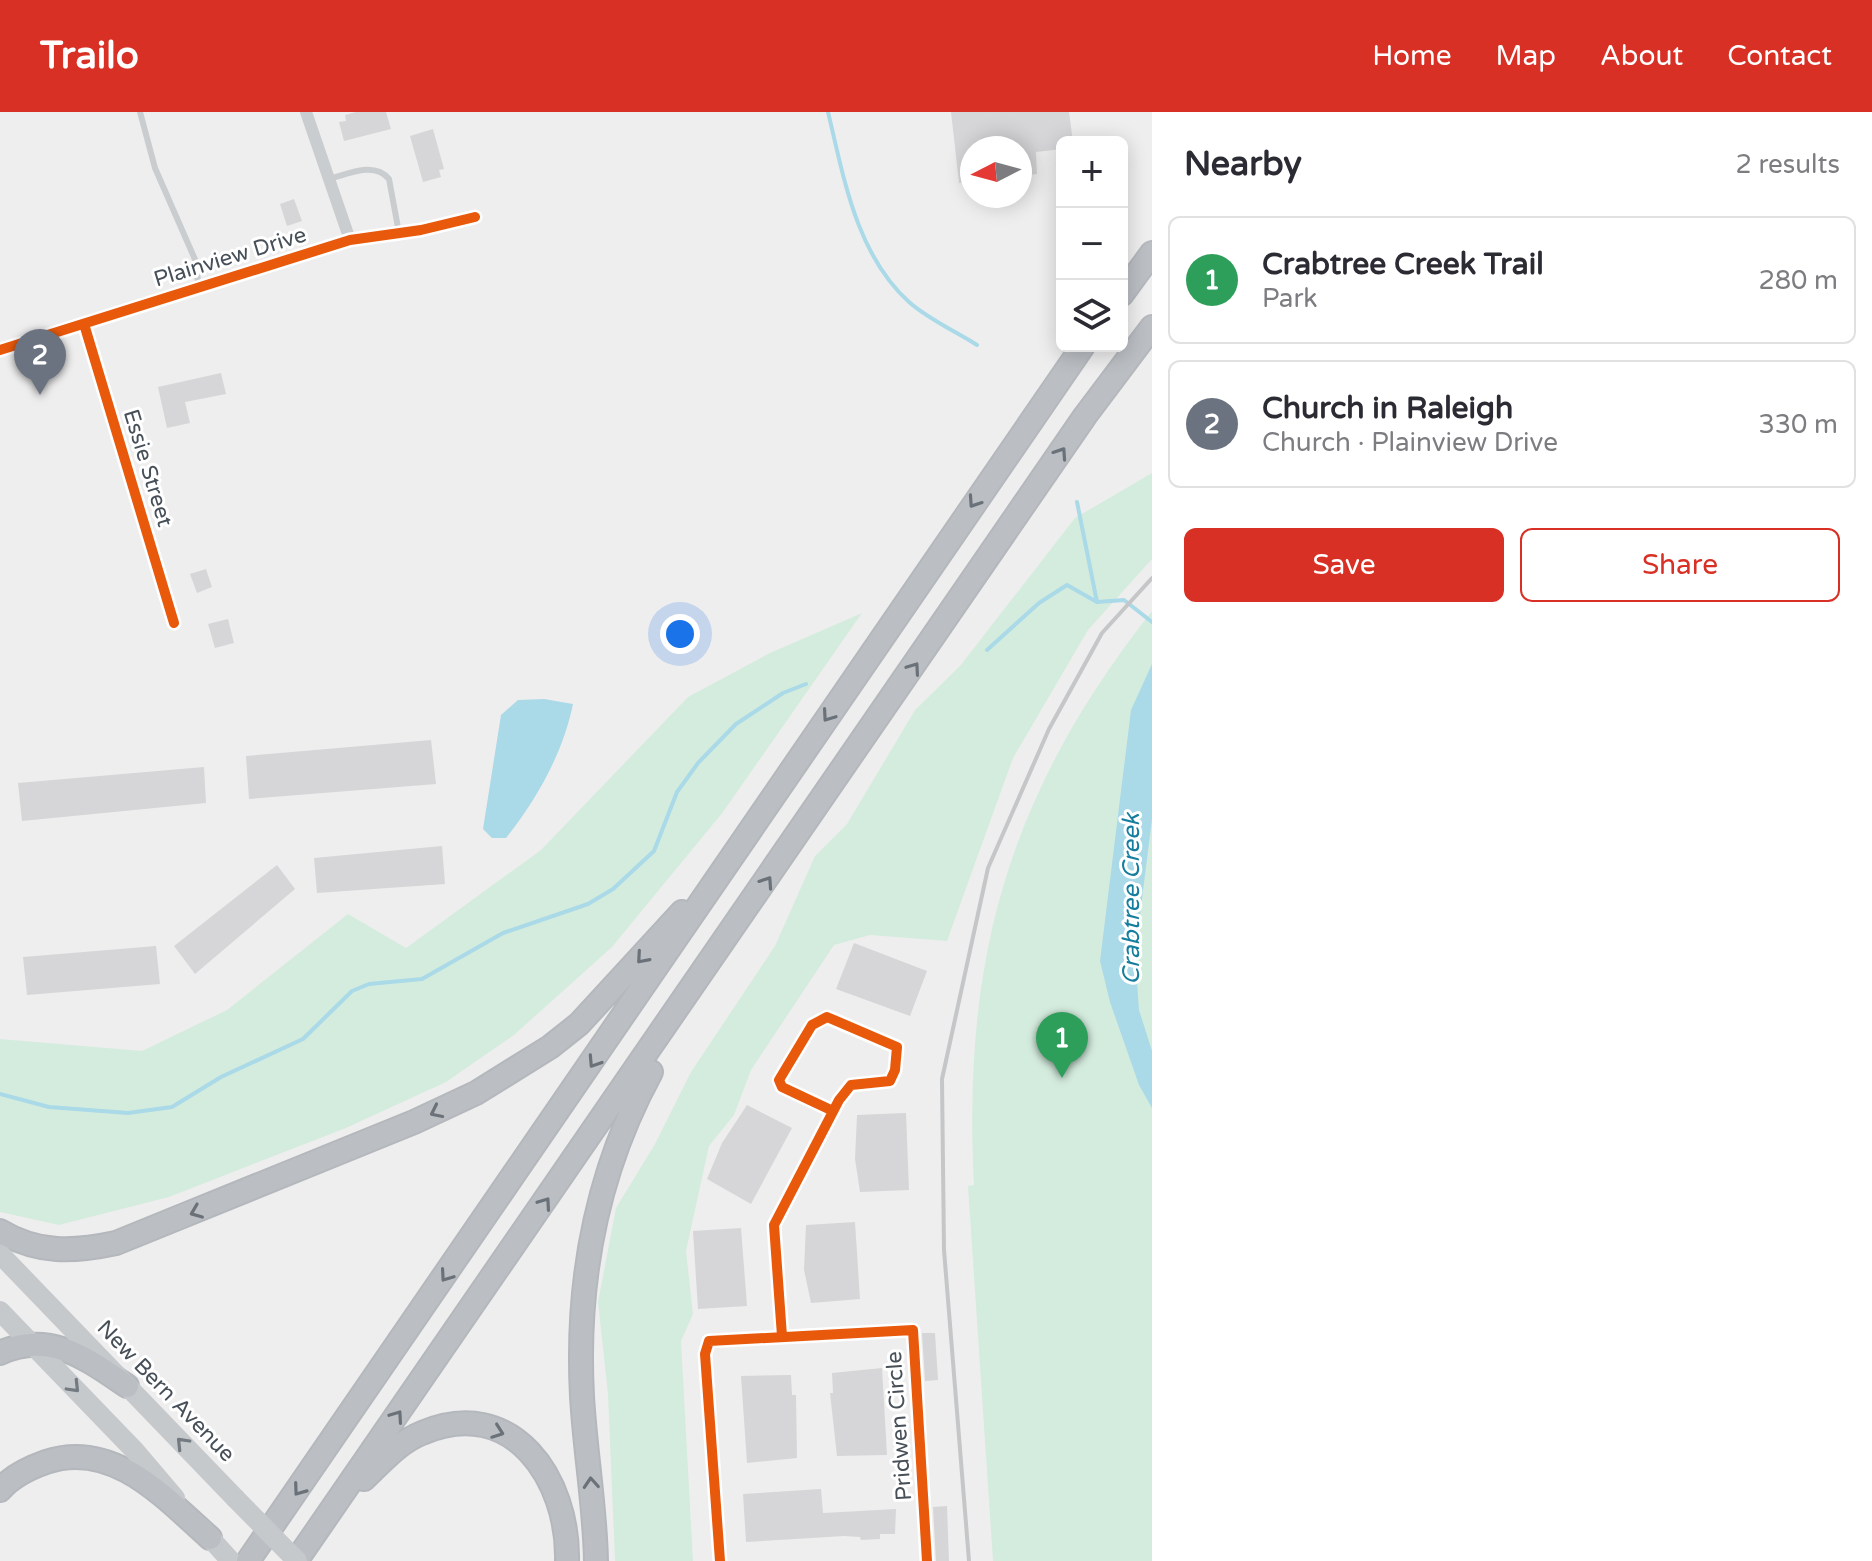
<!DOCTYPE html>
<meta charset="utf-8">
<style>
:root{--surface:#fff;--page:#f7f7f7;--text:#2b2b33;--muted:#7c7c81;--line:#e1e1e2;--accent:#d93025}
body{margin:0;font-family:"Varela Round",sans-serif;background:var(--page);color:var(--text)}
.controls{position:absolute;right:24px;top:24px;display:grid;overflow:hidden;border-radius:12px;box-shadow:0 4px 20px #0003}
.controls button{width:72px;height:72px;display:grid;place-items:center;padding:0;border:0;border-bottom:2px solid var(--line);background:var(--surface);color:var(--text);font:40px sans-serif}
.compass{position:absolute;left:960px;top:24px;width:72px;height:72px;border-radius:50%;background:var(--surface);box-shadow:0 4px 20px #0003;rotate:264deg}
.you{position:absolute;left:680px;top:522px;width:28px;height:28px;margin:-20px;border:6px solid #fff;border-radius:50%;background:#1a73e8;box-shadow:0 0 0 12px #1a73e833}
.badge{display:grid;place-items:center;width:52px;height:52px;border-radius:50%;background:var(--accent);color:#fff;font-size:26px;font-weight:700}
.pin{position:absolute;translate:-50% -66px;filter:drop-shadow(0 2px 4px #0008)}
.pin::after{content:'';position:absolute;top:42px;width:28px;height:24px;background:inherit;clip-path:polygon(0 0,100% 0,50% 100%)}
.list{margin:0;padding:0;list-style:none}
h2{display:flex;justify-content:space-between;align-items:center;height:104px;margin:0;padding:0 32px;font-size:34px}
h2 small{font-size:26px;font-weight:400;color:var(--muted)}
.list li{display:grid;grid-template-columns:52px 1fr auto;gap:24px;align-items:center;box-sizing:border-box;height:128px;margin:0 16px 16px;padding:0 16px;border:2px solid var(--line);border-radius:12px}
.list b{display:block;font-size:30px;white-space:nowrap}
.list p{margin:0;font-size:26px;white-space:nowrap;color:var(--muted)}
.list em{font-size:26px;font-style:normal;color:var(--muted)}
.actions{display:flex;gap:16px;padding:24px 32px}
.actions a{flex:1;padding:18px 0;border:2px solid var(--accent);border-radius:12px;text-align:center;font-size:28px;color:var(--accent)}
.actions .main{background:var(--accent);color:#fff}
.icon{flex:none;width:44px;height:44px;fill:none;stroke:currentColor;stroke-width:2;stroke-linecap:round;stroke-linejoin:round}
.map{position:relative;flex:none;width:1152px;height:1449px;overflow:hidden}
header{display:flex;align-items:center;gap:48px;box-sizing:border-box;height:112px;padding:0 40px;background:var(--accent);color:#fff}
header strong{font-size:38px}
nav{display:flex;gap:44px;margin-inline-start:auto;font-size:28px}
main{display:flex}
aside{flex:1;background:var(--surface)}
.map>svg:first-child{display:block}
</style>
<header>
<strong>Trailo</strong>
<nav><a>Home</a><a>Map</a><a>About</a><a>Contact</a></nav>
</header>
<main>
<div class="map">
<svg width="1152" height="1449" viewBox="0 0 1152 1449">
<rect width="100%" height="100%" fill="#efeeee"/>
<path fill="#d4ecde" d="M1152,361V447L1088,518L1013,646L947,829L870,823L834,833L751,958L734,1003L709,1034L686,1139L693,1202L681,1229L693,1449H615L608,1282L598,1190L616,1096L655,1032L691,960L775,834L815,744L847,712L915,598L960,554L1075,406Z
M1152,499V1449H993L968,1074L974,1073C962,844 1010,679 1152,499Z
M862,501L723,700L612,835L514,923L446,970L346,1016L169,1085L59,1113L0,1100V927L142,939L227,898L348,802L406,836L541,738L688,585L770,541Z"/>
<path fill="#aad9e8" d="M1152,552V707L1135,843L1139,898L1152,939V996L1139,973L1110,890L1100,849L1131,598Z
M544,587L573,592C563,641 537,687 506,726H492L483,717L501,603L518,588Z"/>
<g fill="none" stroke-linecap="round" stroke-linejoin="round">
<path stroke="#aad9e8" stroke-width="4" d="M828,0C844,66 856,142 909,190C928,207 955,219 977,233
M1077,390L1097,490
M987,538L1039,491L1067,473L1097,490L1124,488L1152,510
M0,982L49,995L128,1001L172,995L221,965L303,927L352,879L369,872L422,867L503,821L588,792L613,777L654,739L677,680L698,651L736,612L783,581L806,572"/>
</g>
<path fill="#d6d6d8" d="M356,0H386L391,17L344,29L339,10L346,9L345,3Z
M951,0H1069L1073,30H1062V37L1036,40L1037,62L1020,64V36H972V70L959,71Z
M433,17L444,57L439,58L441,65L423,70L410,24Z
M294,87L302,109L287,114L280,92Z
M221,261L226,282L185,290L190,311L167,316L158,275Z
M206,457L212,475L197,481L190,462Z
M228,507L234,531L215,536L208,512Z
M431,628L436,672L249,687L246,644Z
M204,655L206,691L22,709L18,671Z
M442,734L445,772L317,781L314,746Z
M277,753L295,777L195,862L174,834Z
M854,831L927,859L910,904L836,877Z
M156,834L160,872L27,883L23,845Z
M747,993L792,1016L751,1092L707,1067L722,1031Z
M906,1001L909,1078L860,1080L855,1047L857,1003Z
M855,1110L860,1187L811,1191L804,1158L806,1113Z
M741,1116L747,1194L698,1197L693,1119Z
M922,1221H935L938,1268L925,1269Z
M882,1256L887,1343L837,1344L830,1281H833L832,1261Z
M791,1263L792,1283H796L797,1346L747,1351L741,1264Z
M821,1377L823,1401L896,1397L895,1422H880V1427L861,1428L860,1425L844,1424L746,1430L743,1382Z
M947,1394L949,1449H936L933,1395Z"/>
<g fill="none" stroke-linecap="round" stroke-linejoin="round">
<defs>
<path id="motorway" d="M1122,182L1152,141
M0,1119C38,1142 74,1140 116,1131L414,1010L476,981L550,935L579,912L682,800
M0,1241C50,1218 87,1247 127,1274
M364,1367C382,1350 399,1330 422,1321C513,1282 569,1368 567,1449
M0,1378C12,1364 29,1356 46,1350C113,1327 165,1386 210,1426
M248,1449L1083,234
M296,1449L1085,304L1152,215
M596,1449C595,1394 585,1339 582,1284C576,1171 596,1061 651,960"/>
</defs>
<use href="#motorway" stroke="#b4b8bd" stroke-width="26"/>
<path stroke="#cacdcf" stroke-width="6" d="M140,0L155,56L197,152L198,176
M329,67C348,62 374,49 389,67L399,121"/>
<path stroke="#cacdcf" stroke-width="12" d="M306,0L350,128
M84,212L174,511
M0,238L350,128L421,118L475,105
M782,1224L774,1113L839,988L851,973L890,969L895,958L897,935L827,905L812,913L779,968L782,975L833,999
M720,1449L705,1242L709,1229L913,1218L927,1449"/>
<path stroke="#c6c9cc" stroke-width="20" d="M0,1142L236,1387
M0,1199L135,1339L175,1386
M201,1416L231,1449"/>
<use href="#motorway" stroke="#bbbfc4" stroke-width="22"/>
<path stroke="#c4c6c8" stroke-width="4" d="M969,1449L944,1138L942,967L988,756L1049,617L1102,521L1152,466"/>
<path stroke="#c6c9cc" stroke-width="20" d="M236,1387L297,1449"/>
<defs>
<path id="cycleway" d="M84,212L174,511
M0,238L350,128L421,118L475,105
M782,1224L774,1113L839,988L851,973L890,969L895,958L897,935L827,905L812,913L779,968L782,975L833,999
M720,1449L705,1242L709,1229L913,1218L927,1449"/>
</defs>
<use href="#cycleway" stroke="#fff" stroke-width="15"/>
<use href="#cycleway" stroke="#e8590c" stroke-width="10"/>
</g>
<defs><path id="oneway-chevron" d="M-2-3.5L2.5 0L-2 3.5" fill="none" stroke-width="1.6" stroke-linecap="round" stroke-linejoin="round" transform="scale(2)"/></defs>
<g stroke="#6a7179">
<use href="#oneway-chevron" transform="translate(1061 341) rotate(-56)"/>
<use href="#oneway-chevron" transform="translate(974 390) rotate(124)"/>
<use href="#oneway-chevron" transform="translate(914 556) rotate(-55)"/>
<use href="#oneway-chevron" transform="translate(828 604) rotate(125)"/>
<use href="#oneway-chevron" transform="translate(767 770) rotate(-56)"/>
<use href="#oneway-chevron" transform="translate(642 846) rotate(131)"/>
<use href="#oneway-chevron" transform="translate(594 950) rotate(123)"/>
<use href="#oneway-chevron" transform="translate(436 1000) rotate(154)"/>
<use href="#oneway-chevron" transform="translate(545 1091) rotate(-55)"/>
<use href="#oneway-chevron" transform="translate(196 1100) rotate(158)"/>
<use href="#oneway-chevron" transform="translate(446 1164) rotate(125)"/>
<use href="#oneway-chevron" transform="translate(397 1304) rotate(-55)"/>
<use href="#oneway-chevron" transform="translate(498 1320) rotate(20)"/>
<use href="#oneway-chevron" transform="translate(591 1371) rotate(-94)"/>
<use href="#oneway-chevron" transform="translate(299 1378) rotate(126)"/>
</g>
<g stroke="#737a81">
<use href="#oneway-chevron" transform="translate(74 1275) rotate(46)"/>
<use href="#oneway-chevron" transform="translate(182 1331) rotate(-134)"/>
</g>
<g text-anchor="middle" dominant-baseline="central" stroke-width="6" stroke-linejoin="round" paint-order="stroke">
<g font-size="22" fill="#475059" stroke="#fff">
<text transform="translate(230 145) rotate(-17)">Plainview Drive</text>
<text transform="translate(148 356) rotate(73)">Essie Street</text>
<text transform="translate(166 1279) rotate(46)">New Bern Avenue</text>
<text transform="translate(899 1314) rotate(-94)">Pridwen Circle</text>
</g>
<g font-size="24" font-style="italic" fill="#157d9e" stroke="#fff">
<text transform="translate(1131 787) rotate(-90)">Crabtree Creek</text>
</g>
</g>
</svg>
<div class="controls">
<button>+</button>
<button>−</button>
<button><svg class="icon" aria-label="layers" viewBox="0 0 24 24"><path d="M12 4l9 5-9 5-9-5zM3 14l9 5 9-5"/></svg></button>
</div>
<svg class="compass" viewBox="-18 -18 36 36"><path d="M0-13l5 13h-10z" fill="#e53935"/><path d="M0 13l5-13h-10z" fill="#7c7c81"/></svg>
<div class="you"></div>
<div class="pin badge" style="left:1062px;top:966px;background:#2e9e5b">1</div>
<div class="pin badge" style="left:40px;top:283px;background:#6b7280">2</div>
</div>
<aside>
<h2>Nearby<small>2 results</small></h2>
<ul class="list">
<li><span class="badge" style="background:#2e9e5b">1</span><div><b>Crabtree Creek Trail</b><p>Park</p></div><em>280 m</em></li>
<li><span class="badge" style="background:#6b7280">2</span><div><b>Church in Raleigh</b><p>Church · Plainview Drive</p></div><em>330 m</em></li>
</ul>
<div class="actions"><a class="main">Save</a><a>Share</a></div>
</aside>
</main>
